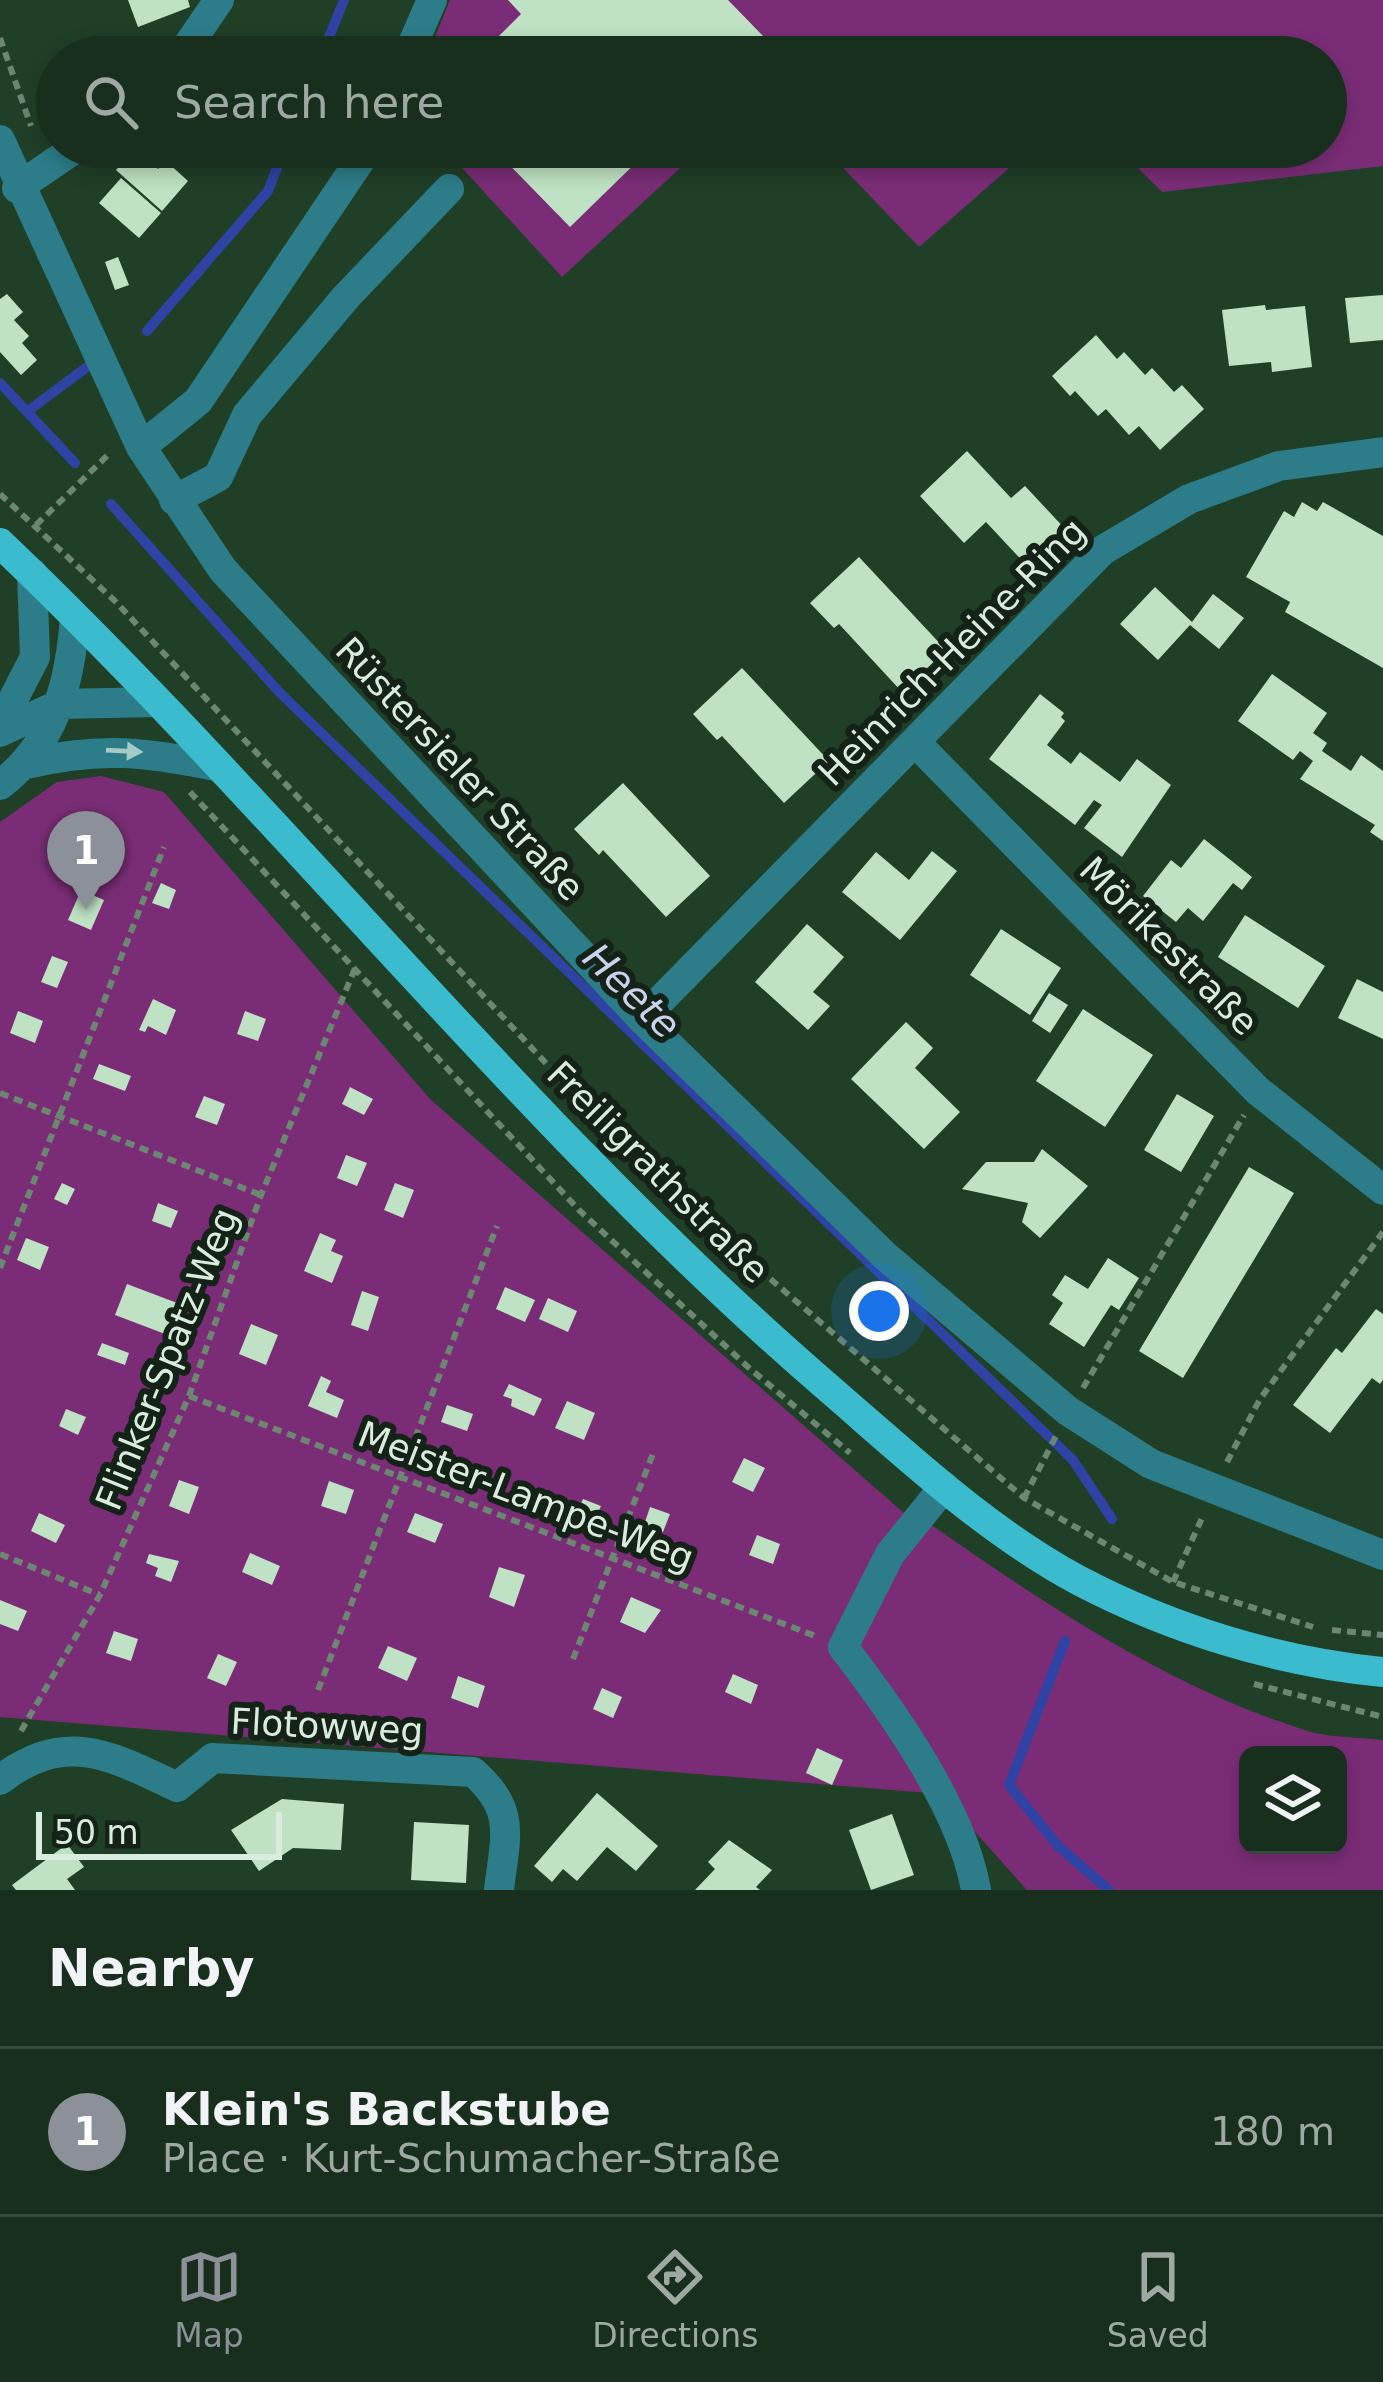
<!DOCTYPE html>
<meta charset="utf-8">
<style>
:root{--surface:#182f1d;--page:#213726;--text:#f1f3f6;--muted:#9fa9a4;--line:#364a3b;--accent:#8c9099}
body{margin:0;font-family:"DejaVu Sans",sans-serif;background:var(--page);color:var(--text)}
.controls{position:absolute;right:36px;bottom:36px;display:grid;overflow:hidden;border-radius:18px;box-shadow:0 6px 18px #0003}
.controls button{width:108px;height:108px;display:grid;place-items:center;padding:0;border:0;border-bottom:3px solid var(--line);background:var(--surface);color:var(--text);font:60px sans-serif}
.scale{position:absolute;left:36px;bottom:30px;width:246px;box-sizing:border-box;padding-left:12px;border:6px solid #daecdd;border-top:0;font-size:33px;line-height:42px;white-space:nowrap;color:#daecdd;-webkit-text-stroke:9px #152217;paint-order:stroke}
.you{position:absolute;left:879px;top:1311px;width:42px;height:42px;margin:-30px;border:9px solid #fff;border-radius:50%;background:#1a73e8;box-shadow:0 0 0 18px #1a73e833}
.badge{display:grid;place-items:center;width:78px;height:78px;border-radius:50%;background:var(--accent);color:#fff;font-size:39px;font-weight:700}
.pin{position:absolute;translate:-50% -99px;filter:drop-shadow(0 3px 6px #0008)}
.pin::after{content:'';position:absolute;top:63px;width:42px;height:36px;background:inherit;clip-path:polygon(0 0,100% 0,50% 100%)}
.list{margin:0;padding:0;list-style:none}
h2{display:flex;justify-content:space-between;align-items:center;height:156px;margin:0;padding:0 48px;font-size:51px}
h2 small{font-size:39px;font-weight:400;color:var(--muted)}
.list li{display:grid;grid-template-columns:78px 1fr auto;gap:36px;align-items:center;box-sizing:border-box;height:168px;padding:0 48px;border-top:3px solid var(--line)}
.list b{display:block;font-size:45px;white-space:nowrap}
.list p{margin:0;font-size:39px;white-space:nowrap;color:var(--muted)}
.list em{font-size:39px;font-style:normal;color:var(--muted)}
.icon{flex:none;width:66px;height:66px;fill:none;stroke:currentColor;stroke-width:2;stroke-linecap:round;stroke-linejoin:round}
.map{position:relative;flex:none;width:1383px;height:1890px;overflow:hidden}
.search{position:absolute;background:var(--surface);box-shadow:0 6px 18px #0003;left:36px;right:36px;top:36px;height:132px;display:flex;align-items:center;gap:30px;box-sizing:border-box;padding:0 42px;border-radius:66px;color:var(--muted);font-size:45px}
.sheet{height:324px;background:var(--surface)}
nav{display:flex;justify-content:space-around;align-items:center;box-sizing:border-box;height:168px;border-top:3px solid var(--line);background:var(--surface);font-size:33px;color:var(--muted)}
nav a{display:grid;justify-items:center;gap:6px}
nav .on{color:var(--accent)}
.map>svg:first-child{display:block}
</style>
<div class="map">
<svg width="1383" height="1890" viewBox="0 0 1383 1890">
<rect width="100%" height="100%" fill="#203f27"/>
<path fill="#7a2d76" fill-rule="evenodd" d="M450,0H1383V166L1162,192L1117,147H1326V57H427Z
M443,147H703L562,277Z
M823,147H1033L919,247Z
M101,776L164,792L430,1099L920,1527L926,1521C1043,1603 1164,1684 1301,1729C1326,1738 1357,1737 1383,1740V1890H1027L941,1794L0,1717V822L57,782ZM1248,1755H1338V1845H1248Z"/>
<g fill="none" stroke-linecap="round" stroke-linejoin="round">
<path stroke="#2e43a3" stroke-width="10" d="M321,57L344,0
M147,331L268,191L285,147
M0,383L75,463
M28,411L91,364
M111,504L279,692L1073,1460L1112,1519
M1065,1641L1009,1785L1058,1846L1109,1890"/>
</g>
<path fill="#bee2c3" d="M128,0H188L190,7L138,27Z
M508,0H728L764,37L744,57H478L521,14Z
M247,37L279,57H234Z
M492,147H652L570,227Z
M135,149L158,169L166,161L188,181L162,211L116,170Z
M121,178L161,213L139,238L99,203Z
M118,257L129,285L115,290L105,262Z
M7,294L23,312L14,320L29,336L22,343L37,360L21,375L0,352V299Z
M1383,295V340L1350,343L1345,298Z
M1265,305L1266,310L1305,306L1312,367L1272,372L1271,362L1229,366L1222,310Z
M1096,335L1117,359L1124,352L1145,375L1152,368L1174,392L1182,385L1204,409L1160,450L1139,426L1129,435L1106,409L1098,416L1075,391L1070,396L1052,376Z
M967,451L1011,498L1025,486L1069,533L1030,569L986,522L964,543L920,496Z
M1302,502L1317,511L1323,502L1383,536V668L1285,612L1290,602L1246,577L1284,511L1294,517Z
M859,557L946,650L902,692L839,624L834,628L810,603Z
M1155,587L1192,622L1213,594L1244,618L1219,649L1190,625L1158,660L1120,624Z
M742,668L829,761L784,803L722,736L717,740L693,714Z
M1272,674L1327,713L1313,733L1327,743L1322,751L1351,771L1361,755L1383,771V841L1370,832L1375,825L1300,779L1313,761L1300,751L1293,760L1238,721Z
M1040,694L1064,713L1061,717L1065,721L1047,745L1071,764L1080,752L1120,782L1137,759L1171,785L1122,857L1084,828L1102,805L1094,800L1075,825L989,759Z
M623,783L710,876L666,917L603,850L599,855L574,829Z
M1204,839L1252,877L1242,890L1233,883L1203,921L1188,908L1176,922L1143,896L1171,860L1181,868Z
M932,851L957,871L900,940L842,892L876,852L909,880Z
M161,883L176,890L169,909L152,903Z
M81,890L104,900L91,930L68,920Z
M1245,915L1325,966L1298,1008L1218,957Z
M807,924L844,957L813,992L830,1006L808,1030L755,982Z
M1001,929L1061,968L1030,1015L970,975Z
M52,956L68,962L57,988L41,982Z
M1357,979L1383,992V1039L1338,1018Z
M1049,993L1068,1005L1050,1033L1032,1021Z
M153,999L176,1010L166,1035L148,1026L145,1032L139,1030Z
M1083,1009L1153,1055L1105,1127L1036,1081Z
M18,1011L43,1021L35,1043L10,1033Z
M245,1011L266,1019L258,1041L237,1034Z
M906,1022L933,1048L915,1068L960,1112L924,1149L851,1079Z
M99,1064L131,1076L125,1091L93,1079Z
M350,1087L373,1099L364,1115L342,1104Z
M1177,1094L1214,1116L1181,1172L1144,1150Z
M204,1096L225,1104L217,1125L195,1117Z
M1042,1149L1088,1186L1040,1238L1022,1222L1028,1203L962,1189L986,1162H1034Z
M346,1155L367,1163L357,1186L337,1178Z
M1249,1167L1294,1193L1183,1378L1139,1351Z
M62,1183L75,1189L67,1205L54,1199Z
M395,1183L414,1190L403,1218L384,1210Z
M158,1203L178,1211L171,1228L152,1221Z
M320,1233L336,1240L331,1251L343,1256L332,1283L304,1271Z
M26,1238L49,1247L40,1270L17,1260Z
M1108,1258L1139,1278L1119,1310L1111,1305L1084,1347L1049,1324L1063,1303L1052,1295L1065,1275L1088,1289Z
M127,1284L185,1306L173,1337L115,1315Z
M505,1287L535,1300L525,1322L496,1309Z
M362,1291L379,1297L368,1331L351,1325Z
M548,1298L577,1311L568,1332L539,1319Z
M1376,1309L1383,1314V1380L1380,1384L1372,1378L1330,1433L1293,1405L1336,1348L1342,1353Z
M251,1324L278,1335L266,1365L239,1354Z
M102,1343L129,1353L125,1365L97,1355Z
M321,1376L331,1381L326,1392L344,1400L337,1418L308,1406Z
M509,1384L542,1399L534,1416L511,1406L512,1399L503,1396Z
M567,1401L595,1413L584,1440L555,1428Z
M447,1405L473,1414L467,1431L441,1422Z
M66,1409L86,1417L78,1435L59,1426Z
M744,1458L765,1468L753,1492L732,1482Z
M179,1480L199,1487L189,1514L169,1506Z
M329,1481L354,1490L346,1514L321,1506Z
M583,1499L601,1506L595,1519L577,1512Z
M650,1507L670,1514L663,1532L644,1525Z
M39,1513L65,1525L56,1543L31,1531Z
M415,1513L443,1524L435,1543L407,1532Z
M757,1535L780,1544L773,1564L749,1555Z
M250,1553L280,1566L272,1585L242,1572Z
M149,1554L179,1561L171,1582L155,1576L158,1568L146,1563Z
M499,1567L525,1575L514,1607L489,1597Z
M631,1597L661,1610L645,1633L620,1622Z
M0,1600L27,1611L18,1631L0,1624Z
M114,1631L138,1639L131,1661L106,1653Z
M388,1646L417,1658L407,1681L378,1668Z
M218,1654L237,1662L226,1686L207,1678Z
M733,1674L758,1685L751,1704L725,1692Z
M458,1676L485,1686L478,1708L451,1698Z
M602,1688L622,1697L613,1718L593,1709Z
M817,1748L843,1760L832,1785L806,1773Z
M597,1793L658,1846L636,1871L607,1847L577,1881L563,1869L552,1882L534,1866Z
M282,1799L344,1804L341,1850L293,1848L259,1871L231,1830Z
M892,1814L914,1875L871,1890L849,1830Z
M414,1822L469,1825L466,1883L411,1880Z
M729,1840L772,1870L756,1887L760,1890H695L715,1869L708,1862Z
M67,1844L84,1867L67,1879L75,1890H16L12,1885Z"/>
<g fill="none" stroke-linecap="round" stroke-linejoin="round">
<path stroke="#6c8672" stroke-width="6" stroke-dasharray="9 6" stroke-linecap="butt" d="M0,38L31,126
M0,494L115,601L639,1163
M36,525L111,452
M190,792L579,1210L748,1367L850,1453
M0,1093L261,1195
M657,1181L1024,1498L1173,1582L1313,1627
M0,1268L164,847
M1083,1388L1244,1115
M189,1396L818,1637
M1227,1462L1260,1399L1383,1232
M1024,1498L1056,1436
M0,1554L100,1595
M1173,1582L1202,1518
M1332,1630L1383,1635
M573,1659L654,1451
M1254,1684L1383,1717
M318,1690L497,1226
M21,1731L100,1595L189,1396L261,1195L356,966"/>
<path stroke="#2c7d89" stroke-width="30" d="M180,57L219,0
M407,57L432,0
M0,140L141,447L223,570L642,1019L884,1255L1068,1411L1151,1464L1383,1555
M17,188L77,147
M141,447L198,401L369,147
M174,500L218,477L247,415L346,297L449,189
M0,725L35,657L32,573
M0,732L60,704L157,702
M915,742L1258,1091L1383,1190
M27,764C100,746 147,752 220,767
M0,785C55,743 70,684 75,617
M642,1019L1103,550L1189,499L1279,466L1383,452
M944,1487L890,1554L843,1647C893,1712 962,1809 976,1890
M0,1780C65,1729 112,1756 177,1787L213,1758L473,1772C517,1810 505,1837 499,1890"/>
<path stroke="#3bbbce" stroke-width="30" d="M0,543C284,814 527,1128 825,1385C904,1453 985,1530 1078,1580C1171,1629 1278,1662 1383,1672"/>
</g>
<defs><path id="oneway-solid" d="M-6-.8H1V-3.2L6.5 0L1 3.2V.8H-6Z" transform="scale(3)"/></defs>
<use fill="#a6cbc4" href="#oneway-solid" transform="translate(124 751) rotate(3)"/>
<g text-anchor="middle" dominant-baseline="central" stroke-width="12" stroke-linejoin="round" paint-order="stroke">
<g font-size="36" fill="#daecdd" stroke="#152217">
<text transform="translate(952 652) rotate(-45)">Heinrich-Heine-Ring</text>
<text transform="translate(460 769) rotate(47)">Rüstersieler Straße</text>
<text transform="translate(1169 946) rotate(45)">Mörikestraße</text>
<text transform="translate(658 1172) rotate(45)">Freiligrathstraße</text>
<text transform="translate(167 1359) rotate(-68)">Flinker-Spatz-Weg</text>
<text transform="translate(526 1496) rotate(21)">Meister-Lampe-Weg</text>
<text transform="translate(327 1726) rotate(3)">Flotowweg</text>
</g>
<g font-size="39" font-style="italic" fill="#c9d3ed" stroke="#152217">
<text transform="translate(632 991) rotate(44)">Heete</text>
</g>
</g>
</svg>
<div class="controls">
<button><svg class="icon" aria-label="layers" viewBox="0 0 24 24"><path d="M12 4l9 5-9 5-9-5zM3 14l9 5 9-5"/></svg></button>
</div>
<div class="scale">50 m</div>
<div class="you"></div>
<div class="pin badge" style="left:86px;top:910px">1</div>
<div class="search"><svg class="icon" aria-label="search" viewBox="0 0 24 24"><circle cx="10" cy="10" r="6"/><path d="M15 15l6 6"/></svg>Search here</div>
</div>
<section class="sheet">
<h2>Nearby<small></small></h2>
<ul class="list">
<li><span class="badge">1</span><div><b>Klein's Backstube</b><p>Place · Kurt-Schumacher-Straße</p></div><em>180 m</em></li>
</ul>
</section>
<nav>
<a class="on"><svg class="icon" aria-label="map" viewBox="0 0 24 24"><path d="M3 6l6-2 6 2 6-2v14l-6 2-6-2-6 2zM9 4v14M15 6v14"/></svg>Map</a>
<a><svg class="icon" aria-label="directions" viewBox="0 0 24 24"><path d="M12 3l9 9-9 9-9-9zM9 14v-3h6M13 9l2 2-2 2"/></svg>Directions</a>
<a><svg class="icon" aria-label="saved" viewBox="0 0 24 24"><path d="M7 4h10v16l-5-4-5 4z"/></svg>Saved</a>
</nav>
